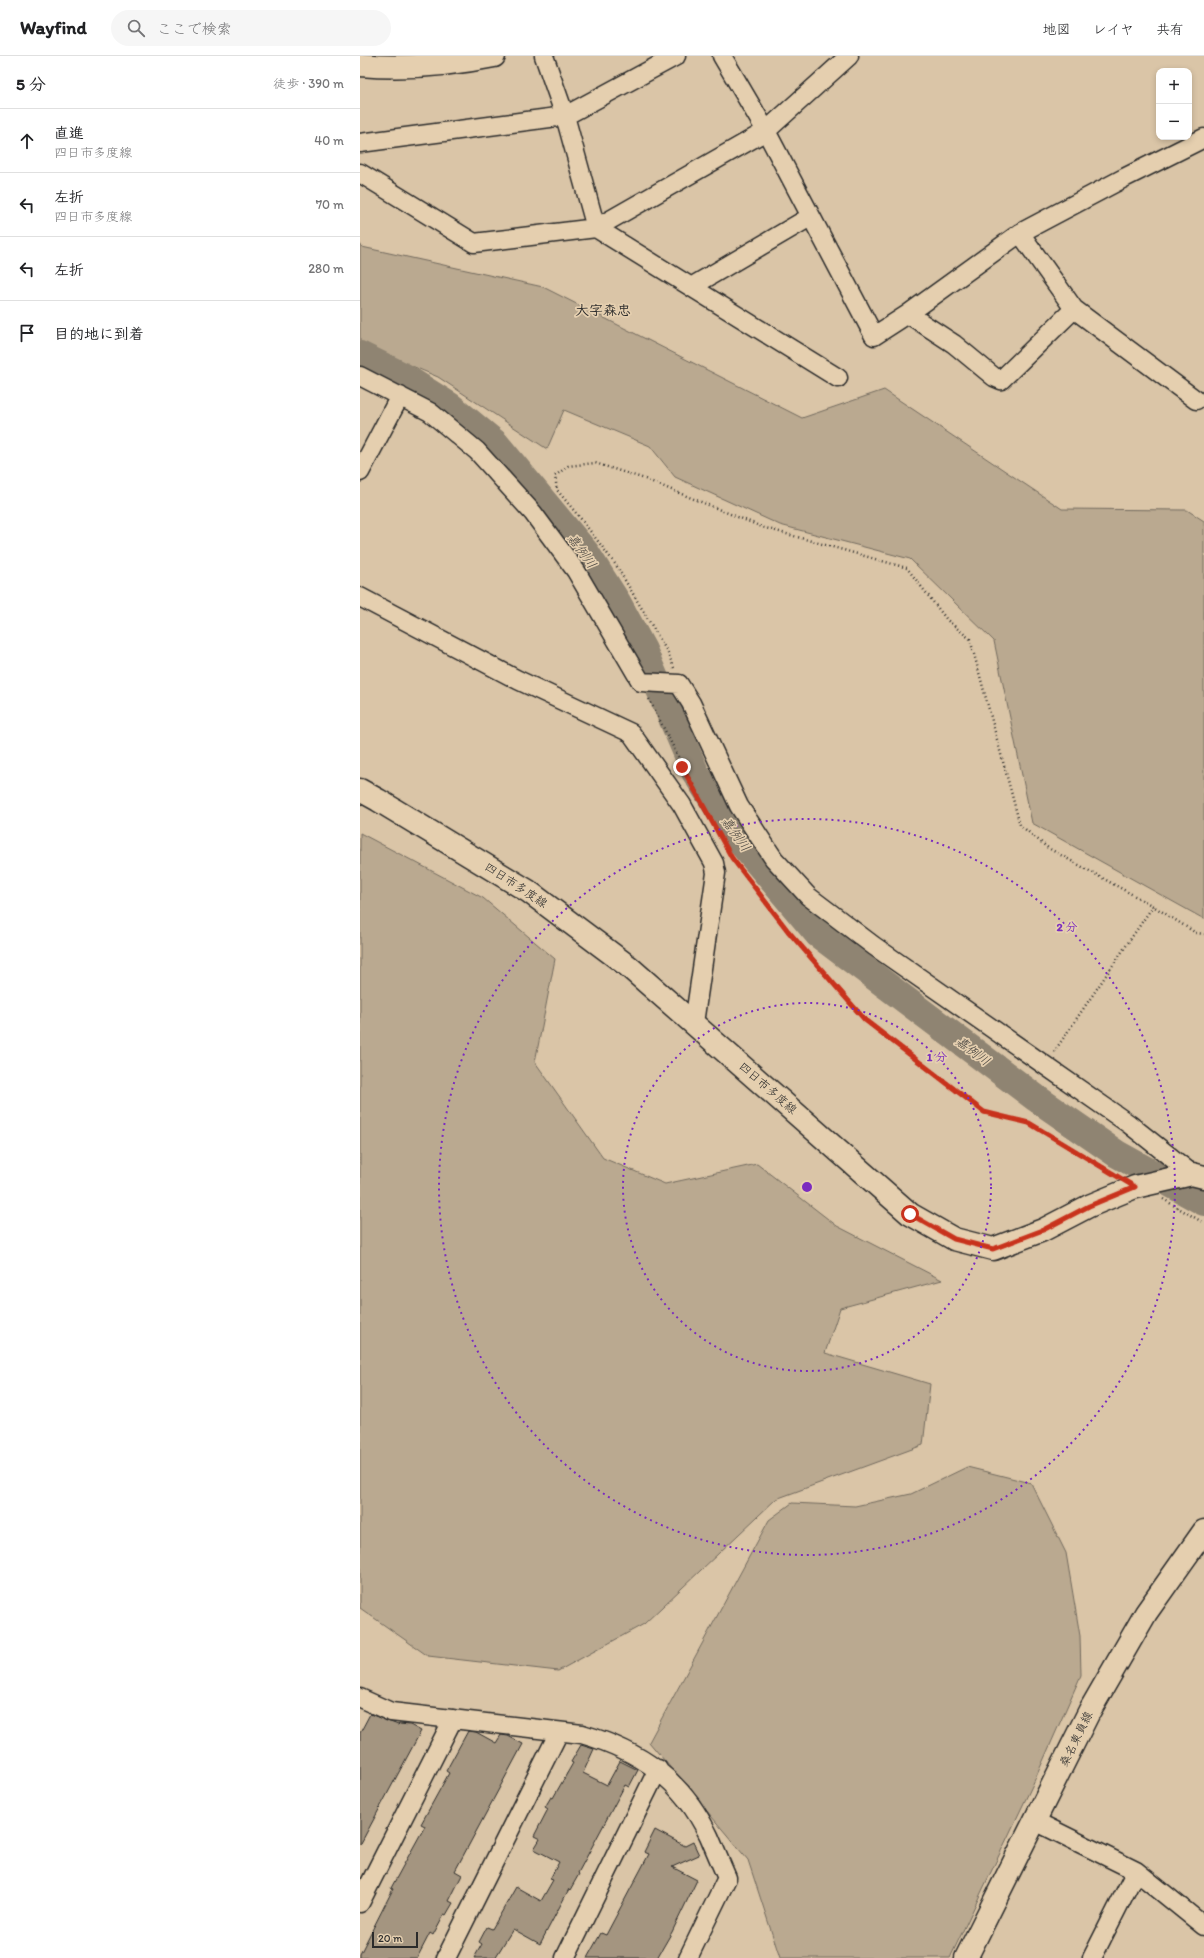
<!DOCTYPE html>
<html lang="ja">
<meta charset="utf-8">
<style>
:root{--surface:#fff;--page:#f6f6f6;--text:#202124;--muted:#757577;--line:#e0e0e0}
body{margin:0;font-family:Itim,"Klee One",sans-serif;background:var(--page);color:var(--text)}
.controls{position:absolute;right:12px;top:12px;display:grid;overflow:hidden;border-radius:8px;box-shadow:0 2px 6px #0003}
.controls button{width:36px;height:36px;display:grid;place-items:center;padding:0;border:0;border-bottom:1px solid var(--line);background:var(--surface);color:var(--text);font:20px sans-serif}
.scale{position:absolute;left:12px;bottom:10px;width:46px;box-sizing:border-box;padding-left:4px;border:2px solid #2b2b2b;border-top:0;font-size:11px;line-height:14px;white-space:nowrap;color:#2b2b2b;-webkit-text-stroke:3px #e5cfaf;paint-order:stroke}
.stop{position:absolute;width:12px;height:12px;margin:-9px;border:3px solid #c8321e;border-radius:50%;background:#fff}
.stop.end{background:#c8321e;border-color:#fff;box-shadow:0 1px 4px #0008}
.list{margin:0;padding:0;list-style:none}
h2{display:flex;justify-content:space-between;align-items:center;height:52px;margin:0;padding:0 16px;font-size:17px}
h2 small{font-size:13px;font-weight:400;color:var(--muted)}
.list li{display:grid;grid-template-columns:26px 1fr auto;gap:12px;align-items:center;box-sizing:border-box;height:64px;padding:0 16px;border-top:1px solid var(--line)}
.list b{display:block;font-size:15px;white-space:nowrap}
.list p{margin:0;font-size:13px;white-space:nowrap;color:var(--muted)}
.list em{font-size:13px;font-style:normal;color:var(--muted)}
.icon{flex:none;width:22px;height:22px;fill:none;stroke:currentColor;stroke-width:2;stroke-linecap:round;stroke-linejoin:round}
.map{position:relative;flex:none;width:844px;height:1902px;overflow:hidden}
header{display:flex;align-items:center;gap:24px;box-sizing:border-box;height:56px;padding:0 20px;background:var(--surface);border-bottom:1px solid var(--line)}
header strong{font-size:19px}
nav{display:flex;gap:22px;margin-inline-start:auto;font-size:14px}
.search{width:280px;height:36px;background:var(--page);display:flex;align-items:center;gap:10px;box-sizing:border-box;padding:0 14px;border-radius:22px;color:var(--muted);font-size:15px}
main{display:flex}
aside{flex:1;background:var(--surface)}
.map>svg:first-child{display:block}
</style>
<header>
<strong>Wayfind</strong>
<div class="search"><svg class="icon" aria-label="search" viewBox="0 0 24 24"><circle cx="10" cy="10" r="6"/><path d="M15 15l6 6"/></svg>ここで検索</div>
<nav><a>地図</a><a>レイヤ</a><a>共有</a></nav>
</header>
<main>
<aside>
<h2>5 分<small>徒歩 · 390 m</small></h2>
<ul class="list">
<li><svg class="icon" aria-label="ahead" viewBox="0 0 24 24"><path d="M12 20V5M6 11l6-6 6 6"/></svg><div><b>直進</b><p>四日市多度線</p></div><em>40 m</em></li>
<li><svg class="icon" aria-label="left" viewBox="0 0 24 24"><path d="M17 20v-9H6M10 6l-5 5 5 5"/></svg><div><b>左折</b><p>四日市多度線</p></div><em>70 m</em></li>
<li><svg class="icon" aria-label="left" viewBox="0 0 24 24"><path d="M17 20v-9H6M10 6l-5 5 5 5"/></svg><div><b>左折</b></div><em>280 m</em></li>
<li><svg class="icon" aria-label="arrive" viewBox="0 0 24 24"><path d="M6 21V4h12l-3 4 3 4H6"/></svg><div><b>目的地に到着</b></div></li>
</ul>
</aside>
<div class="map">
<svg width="844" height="1902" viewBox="0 0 844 1902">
<rect width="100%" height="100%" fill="#dac5a7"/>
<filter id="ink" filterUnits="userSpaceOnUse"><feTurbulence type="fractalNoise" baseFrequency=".025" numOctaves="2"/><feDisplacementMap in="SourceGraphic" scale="8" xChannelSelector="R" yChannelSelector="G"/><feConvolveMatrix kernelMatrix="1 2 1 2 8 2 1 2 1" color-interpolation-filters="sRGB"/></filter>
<g filter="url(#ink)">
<path fill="#baa990" stroke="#726a5e" d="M0,188L2,191L183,231L442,362L524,334L702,453L827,454L844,465V863L672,767L634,585L550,503L420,469L315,421L290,390L204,354L187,393L78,321L0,288Z
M0,777L123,842L195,903L175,1006L243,1102L305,1128L397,1108L477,1170L582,1224L480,1252L465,1297L570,1328L563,1389L416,1443L284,1568L198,1615L68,1600L0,1552Z
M607,1411L671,1427L706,1497L720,1580L721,1619L672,1730L590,1902H420L388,1804L289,1686L409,1464L432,1447L495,1450L551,1438Z"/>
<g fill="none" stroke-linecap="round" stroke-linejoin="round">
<path stroke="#8f8472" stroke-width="28" d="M0,299L41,319L90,350L135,387L226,497L257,546L283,594L335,716L378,783L458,878L676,1042L757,1098L844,1146"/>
</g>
<path fill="#a49580" stroke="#2b2b2b" d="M10,1658L38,1669L39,1668L50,1669L61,1675L0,1789V1677Z
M108,1675L116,1676L136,1687L141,1679L148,1680L163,1688L95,1815L102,1819L89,1845L93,1847L86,1859L84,1858L73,1879L70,1877L57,1902H0V1898L33,1833L31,1832L43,1810L65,1770L61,1768L89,1717L86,1715Z
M221,1689L234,1693L223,1717L247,1729L260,1705L278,1714L269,1731L265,1729L218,1817L219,1818L210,1834L209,1833L180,1888L153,1873L135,1902H114L122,1888L119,1886L127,1871L132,1873L156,1831L181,1845L193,1824L190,1823L199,1806L174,1793L180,1783L174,1780L188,1753L185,1751L191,1741L193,1742L213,1707L211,1706Z
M295,1774L325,1790L333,1786L339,1799L312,1811L337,1824L312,1876L297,1902H227L241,1877L246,1879L289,1798L284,1796Z"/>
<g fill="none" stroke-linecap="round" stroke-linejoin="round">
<defs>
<path id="minor" d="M184,0L205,60L236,172L478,322
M362,0L406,75L514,280L548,258L660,177L766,121L844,82
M0,87L205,60L316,0
M0,117L114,187L236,172L406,75L489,0
M660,177L714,253L836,344
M331,231L450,161
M548,258L594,288L634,321L641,324L714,253
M0,320L70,356L117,395L173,457L216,515L281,626L319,628L331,647L379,750L414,803L448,840L514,890L769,1068L832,1118
M0,416L40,340
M0,541L158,624L271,677L322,749L354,807L356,817L334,967
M0,1642L31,1656L222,1678C280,1695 322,1723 349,1780C355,1794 361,1808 367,1822L328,1902
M675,1765L776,1815L844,1870
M0,1847L93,1663
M86,1902L199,1676
M205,1902L298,1713
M732,1902L776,1815"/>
<path id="major" d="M0,734L18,744L168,835L268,910L550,1158L594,1183L633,1193L683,1174L729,1150L775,1131L832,1118L844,1121
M606,1902L730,1654L786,1557L844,1475"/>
<path id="highway" d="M0,9C45,13 90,9 134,0"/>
</defs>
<use href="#minor" stroke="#2b2b2b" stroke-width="21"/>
<use href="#major" stroke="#2b2b2b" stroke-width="25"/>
<use href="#highway" stroke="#2b2b2b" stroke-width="25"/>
<path stroke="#2b2b2b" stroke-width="2.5" stroke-dasharray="1 3" stroke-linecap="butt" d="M314,612L308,597L256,509L221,463L197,434L195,420L208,410L235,407L285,423L402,471L547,512L587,564L610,583L660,769L688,792L793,850L836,877L844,878
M289,643L338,740
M370,799L428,875L505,964L624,1056L669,1067L756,1119
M694,996L793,850
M803,1143L844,1167"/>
<use href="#minor" stroke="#e5cfaf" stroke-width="18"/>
<use href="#major" stroke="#e5cfaf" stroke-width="22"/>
<use href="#highway" stroke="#e5cfaf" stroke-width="22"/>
</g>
</g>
<g fill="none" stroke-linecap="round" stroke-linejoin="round" filter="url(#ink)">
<path stroke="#c8321e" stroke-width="5" d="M322,711L372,802L428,875L505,964L624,1056L669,1067L775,1131L729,1150L683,1174L633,1193L594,1183L550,1158"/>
</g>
<g fill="none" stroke="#7b2cbf" stroke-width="2" stroke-dasharray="2 4">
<circle cx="447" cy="1131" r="184"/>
<circle cx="447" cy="1131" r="368"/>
</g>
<g text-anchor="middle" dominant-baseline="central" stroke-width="3.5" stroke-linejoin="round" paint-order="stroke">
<g font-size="12" fill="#2b2b2b" stroke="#e5cfaf">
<text transform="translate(156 829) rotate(33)">四日市多度線</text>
<text transform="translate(408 1032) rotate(41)">四日市多度線</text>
<text transform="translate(716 1683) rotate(-64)">桑名東員線</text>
</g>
<g font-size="13" font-style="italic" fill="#44413d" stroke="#e5cfaf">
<text transform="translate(222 495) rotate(54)">嘉例川</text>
<text transform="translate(376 778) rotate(54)">嘉例川</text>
<text transform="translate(613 995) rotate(37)">嘉例川</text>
</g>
<g font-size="14" font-weight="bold" fill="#2b2b2b" stroke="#e5cfaf">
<text x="243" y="254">大字森忠</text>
</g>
</g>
<circle cx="447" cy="1131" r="6" fill="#7b2cbf" stroke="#e5cfaf" stroke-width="2"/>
<g font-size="12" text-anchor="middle" font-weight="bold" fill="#7b2cbf" stroke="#e5cfaf" stroke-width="3.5" stroke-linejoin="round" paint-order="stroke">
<text x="707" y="875">2 分</text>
<text x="577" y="1005">1 分</text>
</g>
</svg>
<div class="controls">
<button>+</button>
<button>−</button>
</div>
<div class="scale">20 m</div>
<div class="stop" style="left:550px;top:1158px"></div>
<div class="stop end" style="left:322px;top:711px"></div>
</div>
</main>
